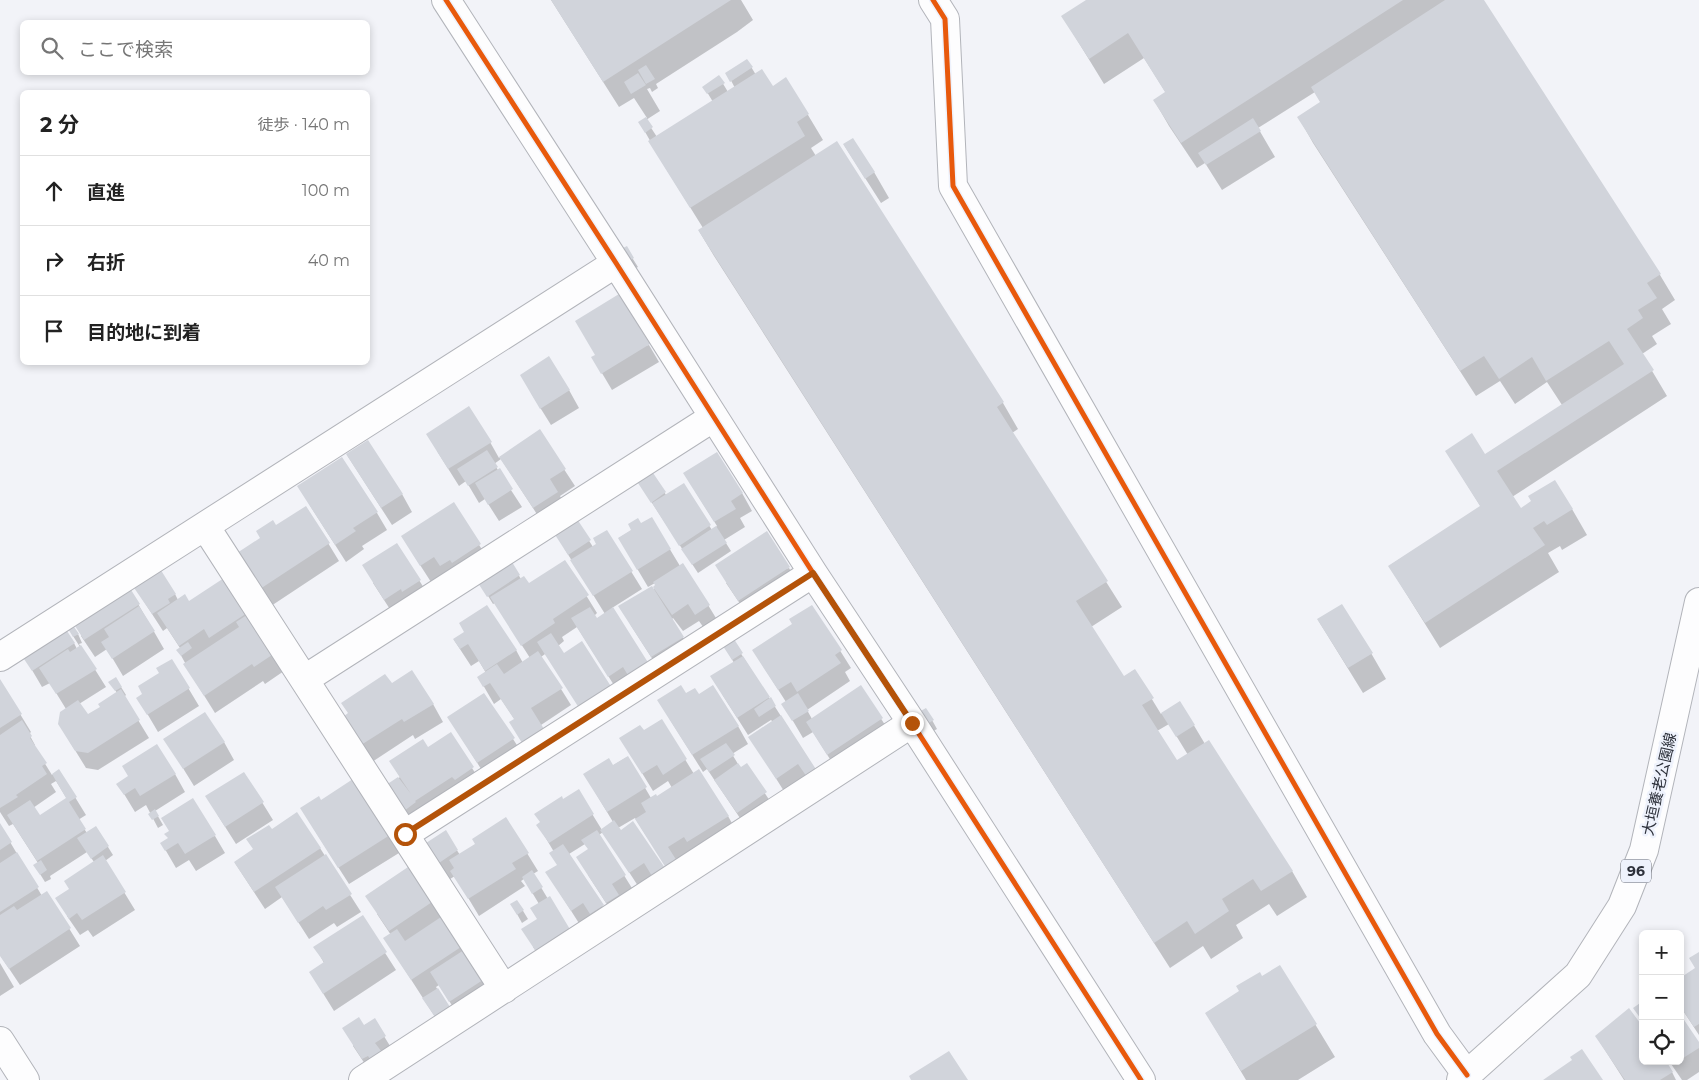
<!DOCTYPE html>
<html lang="ja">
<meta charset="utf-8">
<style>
:root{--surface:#fff;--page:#f6f6f6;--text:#222;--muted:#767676;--line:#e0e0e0}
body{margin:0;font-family:Montserrat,"Noto Sans JP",sans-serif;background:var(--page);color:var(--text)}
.controls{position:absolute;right:15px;bottom:15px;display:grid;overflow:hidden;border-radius:8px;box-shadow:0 2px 8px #0003}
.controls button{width:45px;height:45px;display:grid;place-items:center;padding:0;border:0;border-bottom:1px solid var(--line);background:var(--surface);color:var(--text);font:25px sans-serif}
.stop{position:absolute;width:15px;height:15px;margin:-11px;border:4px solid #b45309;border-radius:50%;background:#fff}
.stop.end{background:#b45309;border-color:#fff;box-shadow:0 1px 5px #0008}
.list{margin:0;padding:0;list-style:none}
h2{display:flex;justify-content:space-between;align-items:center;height:65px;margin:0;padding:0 20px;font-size:21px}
h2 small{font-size:16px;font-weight:400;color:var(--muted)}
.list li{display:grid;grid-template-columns:32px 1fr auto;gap:15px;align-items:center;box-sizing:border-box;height:70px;padding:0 20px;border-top:1px solid var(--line)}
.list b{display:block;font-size:19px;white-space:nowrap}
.list em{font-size:16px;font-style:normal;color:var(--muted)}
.icon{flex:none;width:28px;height:28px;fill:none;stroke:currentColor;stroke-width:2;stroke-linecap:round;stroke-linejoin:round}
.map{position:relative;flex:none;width:1699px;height:1080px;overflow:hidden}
.search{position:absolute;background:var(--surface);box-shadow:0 2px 8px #0003;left:20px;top:20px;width:350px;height:55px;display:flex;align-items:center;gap:12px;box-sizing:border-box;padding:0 18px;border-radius:8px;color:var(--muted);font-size:19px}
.panel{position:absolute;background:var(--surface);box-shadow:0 2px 8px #0003;left:20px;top:90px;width:350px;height:275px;border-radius:8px}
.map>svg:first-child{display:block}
</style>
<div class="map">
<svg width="1699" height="1080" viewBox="0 0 1699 1080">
<rect width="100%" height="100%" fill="#f2f3f8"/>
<path fill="#0003" fill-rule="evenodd" d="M551,0H741L753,20L737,32L656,84L658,88L652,92L650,88L647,89L660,111L646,120L657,137L713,102L704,87L719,77L728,92L735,88L727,73L747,60L756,75L808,115L823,140L811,148L816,156L836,143L1003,403L1018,429L1012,433L1122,607L1091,627L1123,678L1134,670L1161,714L1180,702L1205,744L1292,871L1307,897L1277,916L1269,904L1236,925L1243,938L1211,959L1203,946L1170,968L714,256L699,231L703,228L665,167L640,123L647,118L634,98L619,107ZM1169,724L1188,755L1177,762L1157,731Z
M1089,0H1482L1660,275L1675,300L1662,309L1671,324L1652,336L1657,344L1642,354L1667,396L1512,497L1521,510L1572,509L1587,535L1562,550L1560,546L1548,553L1559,572L1440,648L1389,566L1481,507L1446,451L1485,455L1562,405L1547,382L1515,404L1500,381L1476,396L1313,143L1299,118L1321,103L1315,92L1258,128L1275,157L1222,190L1205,163L1197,168L1169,126L1154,100L1166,93L1144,58L1104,84L1063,17Z
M844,145L874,172L889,198L881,203Z
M626,248L638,267L634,269L623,249Z
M649,345L659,362L612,390L593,358L597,355Z
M569,390L579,408L551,425L531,393Z
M539,431L575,486L560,496L567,509L544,525L501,459L494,464L522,507L499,521L485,499L479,503L466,481L459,486L437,451L490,442L499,458Z
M347,455L402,494L412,512L392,525Z
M651,471L666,495L683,485L712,530L717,526L695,491L742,493L752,511L740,518L745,527L724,540L731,551L698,573L637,480Z
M309,504L377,513L387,530L362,546L364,549L346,562Z
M453,504L490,562L451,583L445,573L431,582L413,554Z
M306,507L339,561L271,606L249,571L275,527Z
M574,517L593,547L598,545L606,531L642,589L612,608L648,665L619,693L577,627L562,637L564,641L558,646L563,655L611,689L545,654L541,657L571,705L541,725L515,720L501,699L494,704L479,678L486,673L479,661L471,666L454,640L516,650L523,663L530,658L495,603L493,604L480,583L511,563L521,579L528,585L565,561L597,613L594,616L596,619L605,614L564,548Z
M651,518L680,566L683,564L719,623L706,631L699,621L683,631L673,618L672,619L693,655L662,674L630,624L657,585L655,583L648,587L619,538Z
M397,544L430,598L395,617L373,583Z
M789,568L799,585L749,617L726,583Z
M224,579L284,671L265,684L263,681L215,713L195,681L178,650L180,648L167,628L163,631L132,583L175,594L178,600L189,603Z
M126,583L164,649L123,676L107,649L95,657L81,636Z
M812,606L851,668L845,672L850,681L807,710L812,719L861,687L892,736L838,772L813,732L803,738L783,704L786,702L753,650L793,625Z
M1318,620L1371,653L1386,679L1363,693Z
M78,634L82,643L79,644L106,687L79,704L88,716L101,707L117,693L110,682L116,679L126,695L124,697L149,738L98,770L86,768L70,742L66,709L50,683L42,687L22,653L74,643L77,649L80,647L73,636Z
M731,638L818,774L787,796L750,737L773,722L771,720L748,735L722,694L734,663L723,643Z
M172,661L199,706L158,732L138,698L143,694Z
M0,681L31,732L29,734L35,745L34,746L52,775L59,771L86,815L78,820L87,833L96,827L108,847L113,855L105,861L135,910L93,937L88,930L80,935L67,916L70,890L94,862L87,852L50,876L51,879L45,882L40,874L38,863L13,824L9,826L0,812ZM56,781L67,799L39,817L33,808L56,792L51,784Z
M391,685L433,704L443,722L415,739L413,735L372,762L354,734Z
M484,694L524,756L488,780L449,718Z
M685,695L699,696L738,726L748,744L732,754L741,769L746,765L776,810L748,830L707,769L703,772L669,718Z
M919,713L932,720L937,729L930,733Z
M661,720L694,774L728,816L738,834L678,865L647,837L635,818L618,828L664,869L640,889L603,832L599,835L635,893L617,920L588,875L589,850L585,844L569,854L613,923L582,928L547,873L558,866L554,852L538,825L563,801L578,791L602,830L613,822L595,792L612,766L627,757L651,798H657L672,788L668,781L653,791L631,755L644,732Z
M450,734L483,785L415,828L388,786L400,777L391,762L428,748Z
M165,739L224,742L234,760L194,786Z
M244,773L273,820L236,844L217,814Z
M175,774L185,792L155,811L163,825L158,828L146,805L135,812L118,784Z
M321,801L389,836L399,853L349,884L312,826Z
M506,819L538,871L533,874L548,899V969L533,947L539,920V904L524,879L521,881L525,886L479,916L455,876L450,879L438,861L445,832L460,855L476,844Z
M0,825L42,896L47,893L80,946L20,985L0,955Z
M272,831L320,848L361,912L337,927L334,923L309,939L282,897L265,909L235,863L254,850Z
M215,836L225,853L196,871L189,860L176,868L162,844Z
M411,867L495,995L460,1018L439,985L436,987L449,1008L446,1034L385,939L391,935L377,914Z
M517,901L528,919L522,923L512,905Z
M362,917L396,970L334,1011L321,990L324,963L315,947Z
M1699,953V1035L1680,1006L1696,969Z
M0,963L14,987L0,996Z
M1262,978L1315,1024L1335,1057L1298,1080H1246L1206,1013Z
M1680,1016L1699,1044V1072L1687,1080H1682L1669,1061H1680Z
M374,1020L395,1054L373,1076L353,1046L363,1026Z
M1596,1036L1643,1061L1672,1072L1676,1080H1624Z"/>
<path fill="#d1d4db" d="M551,0H731L603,82Z
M1086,0H1403L1181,143L1153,100L1165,92L1128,33L1089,59L1061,16Z
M1445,0H1484L1661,274L1647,283L1657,298L1638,310L1643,318L1627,329L1654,370L1497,471L1521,508L1531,501L1528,496L1555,480L1573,509L1547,525L1544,521L1533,528L1545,545L1425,623L1388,566L1480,506L1445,451L1472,433L1485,454L1624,364L1609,341L1546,381L1532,357L1499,379L1484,356L1460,371L1297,117L1320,102L1311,87Z
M747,59L753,67L730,82L725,73Z
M646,65L655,79L646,84L638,70Z
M762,69L773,86L786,77L809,114L797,122L805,136L690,208L648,141Z
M638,73L646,85L631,94L624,82Z
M719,75L725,83L707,94L702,87Z
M646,117L653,127L645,133L638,122Z
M1253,118L1261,131L1206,165L1198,153Z
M853,138L875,172L865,179L843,144Z
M837,141L1004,402L997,407L1108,581L1076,601L1124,676L1135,669L1154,698L1142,705L1177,760L1209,740L1293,871L1261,891L1253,879L1222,899L1229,911L1195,934L1187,921L1154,943L698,230Z
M627,246L634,258L629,261L621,249Z
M619,294L650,344L601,374L591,357L595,355L575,321Z
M549,356L570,390L540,409L520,375Z
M469,406L492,442L448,469L426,434Z
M540,429L566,469L550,479L558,492L533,508L499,457Z
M368,440L403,494L381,508L346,454Z
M487,450L498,467L468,486L457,469Z
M717,452L743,493L731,501L736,509L714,522L683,473Z
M342,457L378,512L353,528L356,531L335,545L297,486Z
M500,468L513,489L488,505L475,483Z
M651,470L666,492L651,503L636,480Z
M684,483L711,525L679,546L652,503Z
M454,502L481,544L452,563L450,560L440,566L434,557L420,566L401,536Z
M306,506L330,543L260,589L237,553L260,538L256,531L273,520L276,525Z
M575,516L591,540L568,555L552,530Z
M652,517L671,549L637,570L618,538L631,530L628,524L638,518L641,523Z
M716,526L727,543L692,565L681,549Z
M607,530L633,571L593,596L570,560L596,544L593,538Z
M767,531L790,567L738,601L715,565Z
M397,543L421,580L402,592L401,589L384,600L362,565Z
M565,560L589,595L553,619L555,623L521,646L490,597L524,576L529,583Z
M512,562L520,575L487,597L478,583Z
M683,563L710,605L695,615L688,604L672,615L653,587L655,585L653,582Z
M157,564L176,594L168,599L170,603L152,614L130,582Z
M224,578L247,613L209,638L204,629L179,646L157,613L185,594L189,601Z
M126,582L140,604L84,640L70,618Z
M652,586L684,637L651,657L618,606Z
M1342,604L1373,653L1348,668L1317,619Z
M487,605L517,650L485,671L468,644L460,649L453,639L464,632L459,623Z
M812,605L842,650L835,655L841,663L797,692L791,682L778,690L752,650L792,624L789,619Z
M139,606L155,631L112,659L101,642L109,637L104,629Z
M590,607L597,618L613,607L649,664L629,677L623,667L608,677L571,618Z
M250,613L275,653L254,667L252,664L204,696L183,664L239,627L236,622Z
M72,624L79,634L73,637L67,627Z
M63,625L75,643L32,671L20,653Z
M551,633L564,653L582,641L612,688L579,708L537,642Z
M732,636L743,653L732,660L721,643Z
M188,642L192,648L181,656L176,650Z
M81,645L97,669L56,694L39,668L68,649L70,652Z
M538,651L563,688L531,708L544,729L522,743L509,722L514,719L490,683L483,687L477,677L497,664L504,674Z
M743,656L770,697L737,718L710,676Z
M172,659L190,688L147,715L136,698L142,694L138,686L159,673L156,668Z
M412,670L434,704L404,722L402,719L361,745L343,717L348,713L341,703L385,674L392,683Z
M116,677L122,687L115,691L108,682Z
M0,679L22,714L0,728Z
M681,685L686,693L695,688L699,694L713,685L739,726L692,755L657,700Z
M861,685L883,718L827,755L806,722Z
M121,689L140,720L88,753L75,751L58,724L60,712L78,700L88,714L100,707L98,704Z
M484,693L515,738L477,763L447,717Z
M798,693L809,711L792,721L781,704Z
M771,697L776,706L759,717L754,709Z
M1180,701L1195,725L1176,737L1161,713Z
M926,708L934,720L925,725L917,713Z
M205,712L225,742L183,769L163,739Z
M781,715L819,774L809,780L798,764L776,779L748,737Z
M662,719L687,759L663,775L657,765L642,774L619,738L640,725L644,730Z
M22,720L32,736L30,738L47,763L42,766L47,774L16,795L18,797L0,808V735Z
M451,732L474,767L455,780L452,777L415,801L416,802L404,811L386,785L398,777L411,794L389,761L423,739L428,747Z
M726,743L735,755L709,772L700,759Z
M157,744L176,774L140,796L135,788L124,795L116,784L128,776L122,766Z
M628,756L647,787L607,812L583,774L609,758L613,765Z
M738,763L741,767L747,763L767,792L737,813L714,780Z
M59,769L77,797L69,802L86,829L37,861L7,815L30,800L40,815L66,798L52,774Z
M699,769L729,816L687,842L684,837L668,847L677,861L666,868L635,819L646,812L641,803L656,794L657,796Z
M244,772L264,802L225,827L205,796Z
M353,779L390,835L338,868L300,808L319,796L321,800Z
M579,789L594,814L549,843L536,825L540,822L534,814L562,796L563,799Z
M193,798L216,835L185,854L178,843L165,851L160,843L168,838L164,834L169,831L161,818Z
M155,809L159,816L152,820L148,814Z
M297,812L321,848L254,892L234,862L253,849L246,839L269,825L272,829Z
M506,817L529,853L512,863L516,869L468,899L450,871L454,868L449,860L475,844L472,839Z
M614,820L621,830L633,821L665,868L652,876L644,863L629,873L600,830Z
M0,823L12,842L0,850Z
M96,826L109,846L91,859L77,838Z
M446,830L458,850L439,863L426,843Z
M597,830L626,875L612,884L619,895L606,903L576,857L588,849L581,840Z
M563,844L604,905L590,914L583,903L571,911L545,872L557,865L549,853Z
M17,852L39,887L0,912V863Z
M326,854L352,894L326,910L323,906L298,923L275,887Z
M103,855L126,892L82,920L77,913L69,919L55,898L69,889L64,881Z
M41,860L47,870L40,875L33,865Z
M411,865L435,900L389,931L365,896Z
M532,870L543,887L532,894L522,877Z
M47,891L71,928L9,969L0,956V915L14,906L17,910Z
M550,896L571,931L537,953L521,929L537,919L530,908Z
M517,900L524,910L517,915L510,904Z
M363,915L387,952L323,994L309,972L324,962L313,947Z
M444,915L464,945L411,980L383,938L397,929L405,941Z
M467,948L486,978L449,1002L430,972Z
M1699,952V1024L1694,1027L1680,1006V978L1695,968L1689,958Z
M1280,965L1317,1024L1241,1071L1205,1013L1239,991L1236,986L1260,972L1262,976Z
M438,988L450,1007L435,1017L422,998Z
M1643,1001V1022L1633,1008Z
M1629,1008L1643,1027V1061H1666L1673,1072L1660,1080H1625L1595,1036Z
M1680,1014L1699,1042V1048L1680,1060Z
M359,1017L364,1025L375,1018L386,1036L375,1043L385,1056L373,1063L368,1056L362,1059L342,1028Z
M1582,1049L1603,1080H1543L1572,1060L1570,1057Z
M949,1051L968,1080H911L909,1076Z"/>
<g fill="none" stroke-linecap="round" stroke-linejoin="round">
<defs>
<path id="street" d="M446,0L616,263L813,573L912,723L1141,1080
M933,0L945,19L953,186L1437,1034L1467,1075
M205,526L504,989
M0,657L616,263
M305,679L714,417
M405,834L813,573
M0,1041L25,1080
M363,1080L912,723"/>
<path id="primary" d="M1461,1080L1578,975L1622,906L1644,850L1699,602"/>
</defs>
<use href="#street" stroke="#b2b4ba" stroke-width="30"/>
<use href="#primary" stroke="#b2b4ba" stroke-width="30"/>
<use href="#street" stroke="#fdfdfe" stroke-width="28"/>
<use href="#primary" stroke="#fdfdfe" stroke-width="28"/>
<defs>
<path id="cycleway" d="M446,0L616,263L813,573L912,723L1141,1080
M933,0L945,19L953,186L1437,1034L1467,1075"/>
</defs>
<use href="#cycleway" stroke="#eef2fc" stroke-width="8"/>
<use href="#cycleway" stroke="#e8590c" stroke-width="5"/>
</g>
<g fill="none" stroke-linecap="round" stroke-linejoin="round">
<path stroke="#b45309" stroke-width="6" d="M405,834L813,573L912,723"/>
</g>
<g text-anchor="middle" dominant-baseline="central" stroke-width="5" stroke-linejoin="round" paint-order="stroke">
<rect fill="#eef2fc" stroke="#676b75" stroke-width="1" x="1621" y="859.5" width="30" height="23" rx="4"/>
<g font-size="14" font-weight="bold" fill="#2d313b">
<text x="1636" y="871">96</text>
</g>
<g font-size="15" fill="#2d313b" stroke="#eef2fc">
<text transform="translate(1659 784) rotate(-77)">大垣養老公園線</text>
</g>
</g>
</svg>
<div class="controls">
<button>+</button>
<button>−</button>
<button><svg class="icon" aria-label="locate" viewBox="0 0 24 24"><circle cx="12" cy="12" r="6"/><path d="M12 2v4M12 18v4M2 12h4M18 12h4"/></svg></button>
</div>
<div class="stop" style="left:405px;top:834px"></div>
<div class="stop end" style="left:912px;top:723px"></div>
<div class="search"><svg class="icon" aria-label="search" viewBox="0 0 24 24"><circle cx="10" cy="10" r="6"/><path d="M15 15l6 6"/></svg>ここで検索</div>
<section class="panel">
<h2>2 分<small>徒歩 · 140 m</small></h2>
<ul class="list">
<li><svg class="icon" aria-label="ahead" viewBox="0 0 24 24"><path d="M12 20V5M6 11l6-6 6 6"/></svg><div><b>直進</b></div><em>100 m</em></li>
<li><svg class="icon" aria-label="right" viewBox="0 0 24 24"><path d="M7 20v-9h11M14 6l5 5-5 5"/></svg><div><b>右折</b></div><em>40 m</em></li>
<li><svg class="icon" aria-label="arrive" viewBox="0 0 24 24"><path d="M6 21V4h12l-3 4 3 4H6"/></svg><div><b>目的地に到着</b></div></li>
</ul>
</section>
</div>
